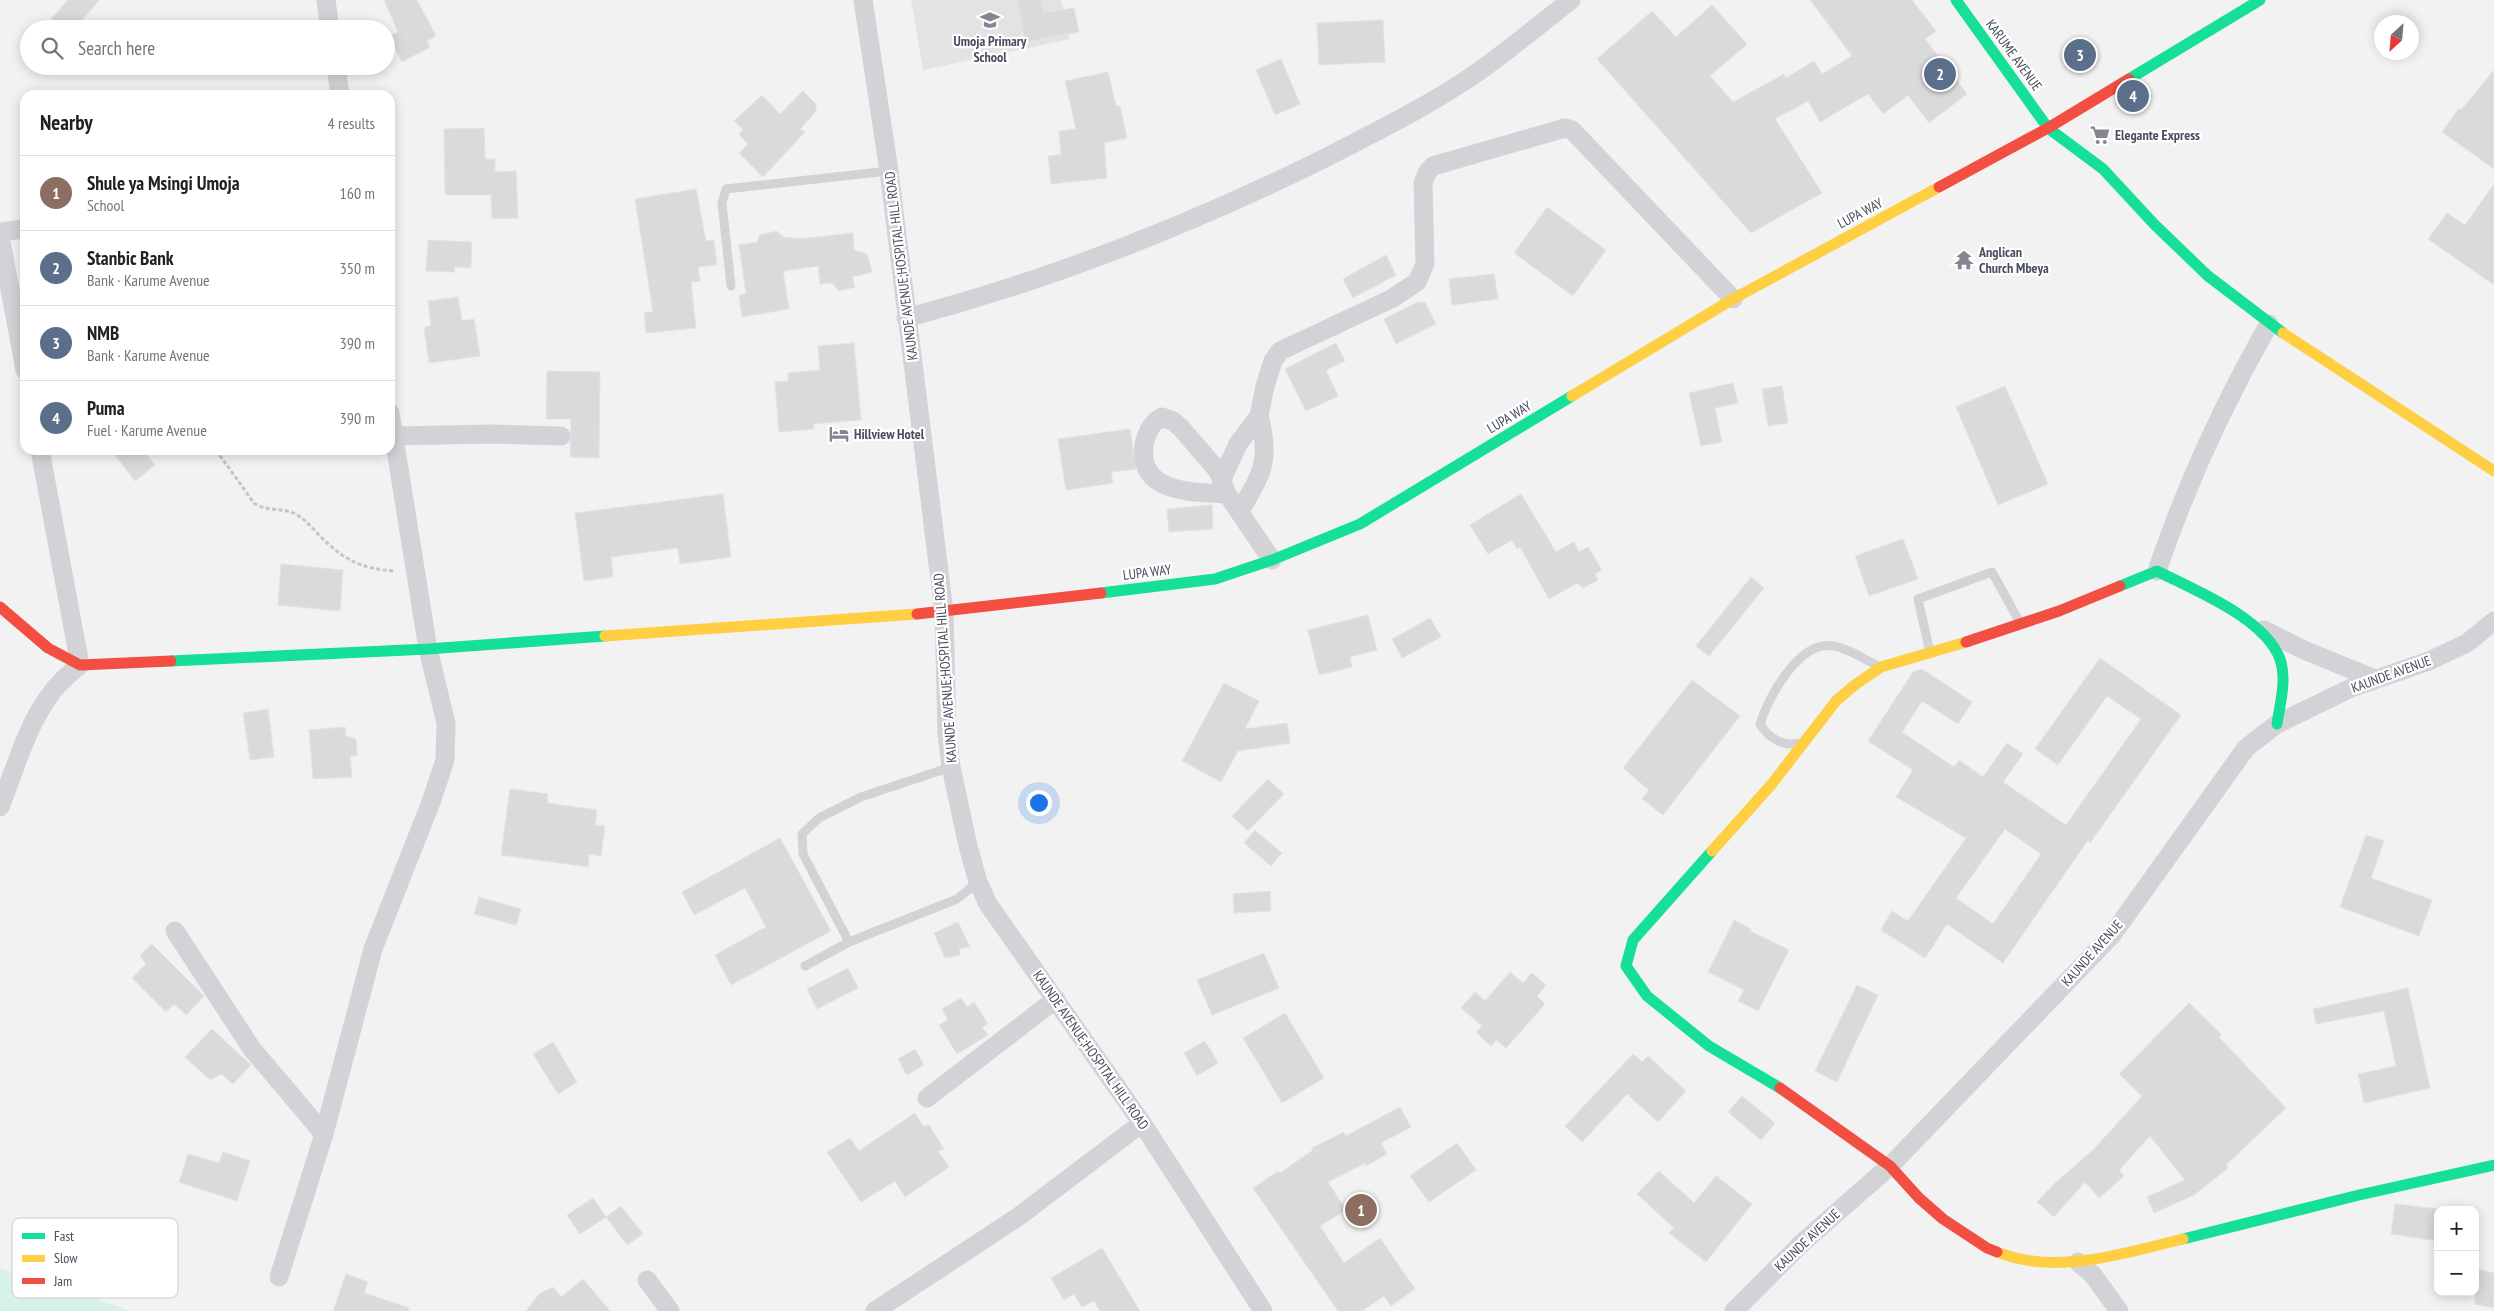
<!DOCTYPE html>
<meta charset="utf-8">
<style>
:root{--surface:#fff;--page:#f6f6f6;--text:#202124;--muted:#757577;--line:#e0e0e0;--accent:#848792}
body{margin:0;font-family:"PT Sans Narrow",sans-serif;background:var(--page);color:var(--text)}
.controls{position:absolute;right:15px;bottom:15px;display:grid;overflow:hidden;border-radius:10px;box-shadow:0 2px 12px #0003}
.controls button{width:45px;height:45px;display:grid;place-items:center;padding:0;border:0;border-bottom:1px solid var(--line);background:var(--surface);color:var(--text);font:25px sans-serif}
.compass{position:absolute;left:2374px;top:15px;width:45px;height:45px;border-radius:50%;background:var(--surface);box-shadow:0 2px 12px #0003;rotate:206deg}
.you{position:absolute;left:1038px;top:802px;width:18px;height:18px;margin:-12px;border:4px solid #fff;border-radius:50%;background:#1a73e8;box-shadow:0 0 0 8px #1a73e833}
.badge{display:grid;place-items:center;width:32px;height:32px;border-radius:50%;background:var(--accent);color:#fff;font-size:16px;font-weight:700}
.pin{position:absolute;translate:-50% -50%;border:2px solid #fff;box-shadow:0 1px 5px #0006}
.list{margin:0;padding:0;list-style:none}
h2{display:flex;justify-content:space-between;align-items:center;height:65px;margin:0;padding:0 20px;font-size:21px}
h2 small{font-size:16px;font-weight:400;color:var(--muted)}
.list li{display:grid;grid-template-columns:32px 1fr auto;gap:15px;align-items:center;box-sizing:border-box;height:75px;padding:0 20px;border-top:1px solid var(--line)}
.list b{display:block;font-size:19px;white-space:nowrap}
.list p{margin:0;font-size:16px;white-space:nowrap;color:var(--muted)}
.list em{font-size:16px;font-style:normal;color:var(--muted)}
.icon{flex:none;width:28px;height:28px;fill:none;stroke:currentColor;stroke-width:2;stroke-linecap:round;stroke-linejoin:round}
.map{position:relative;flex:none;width:2494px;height:1311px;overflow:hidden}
.search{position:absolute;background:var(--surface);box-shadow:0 2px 12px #0003;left:20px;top:20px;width:375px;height:55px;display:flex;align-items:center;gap:12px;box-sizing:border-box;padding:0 18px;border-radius:28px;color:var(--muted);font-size:19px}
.panel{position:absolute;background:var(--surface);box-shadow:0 2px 12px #0003;left:20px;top:90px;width:375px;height:365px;border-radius:15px}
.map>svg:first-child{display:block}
</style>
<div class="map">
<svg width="2494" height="1311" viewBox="0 0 2494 1311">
<rect width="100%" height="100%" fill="#f2f2f2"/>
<path fill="#e4e3e4" d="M911,0H1061L1070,39L923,70Z"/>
<path fill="#d6f1e9" d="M0,1268L131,1311H0Z"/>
<path fill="#d9dadc" stroke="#e3e3e5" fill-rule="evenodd" d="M68,0H99L83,19L94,29H63L51,19Z
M384,0H417L436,36L427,41L430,47L402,62L389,36L398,32Z
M1017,0H1041L1044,13L1074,8L1079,32L1025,42Z
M1810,0H1912L1936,31L1925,39L1967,94L1929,123L1908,95L1883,114L1868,94L1820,122L1808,101L1775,119L1822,193L1751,233L1597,59L1652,11L1676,37L1712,5L1747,44L1710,76L1733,102L1784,74L1786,78L1814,61L1822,74L1852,56Z
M1383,20L1385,62L1319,65L1317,23Z
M1281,59L1300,104L1275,115L1256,70Z
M2494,70V169L2442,132L2459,108L2461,110Z
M1108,72L1116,106H1120L1127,138L1104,143L1107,178L1051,184L1048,156L1061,155L1059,131L1076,129L1065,81Z
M803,91L816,104V111L800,129L805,132L763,177L739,153L748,144L739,134L743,130L734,121L762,95L780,114Z
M484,128L485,159H495V172L516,171L518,218L492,219L491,195H445L444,129Z
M2494,184V285L2428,239L2447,213L2465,225Z
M696,189L706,241L714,240L717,265L698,267L700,281L691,282L696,328L646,333L644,313L653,312L635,199Z
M1547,207L1606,250L1573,296L1514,253Z
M777,231L783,237L800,239L853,233L854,250L867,254L872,272L852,277L855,287L839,291L832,283L820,284L818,266L783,271L789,309L742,317L739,295L746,294L739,245L757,242L760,235Z
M428,240L472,242L471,268L454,267L455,272L426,271Z
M1386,255L1396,275L1353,298L1343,279Z
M1494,274L1498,299L1452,305L1449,279Z
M458,297L462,321L474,319L480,356L429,363L424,328L431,325L428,301Z
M1418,302H1425L1436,324L1396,344L1384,319Z
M854,343L861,420L813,424L814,429L779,432L775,382L788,381V373L820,370L818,346Z
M1336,343L1345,361L1326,370L1338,396L1306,411L1285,369Z
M547,371L600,372L599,458L570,457L571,419H546Z
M1733,383L1738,403L1715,408L1722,442L1701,446L1689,393Z
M1782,386L1788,423L1768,426L1762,389Z
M2005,386L2048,484L1998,505L1956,407Z
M1130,429L1136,469L1111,472L1113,483L1066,490L1058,439Z
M111,450H143L155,465L135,481Z
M723,494L731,557L680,564L678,548L611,557L613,577L584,581L575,513Z
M1521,494L1556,552L1574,542L1579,552L1588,547L1602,570L1595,574L1598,580L1583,588L1577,583L1549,599L1520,547L1517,549L1512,540L1488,554L1470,525Z
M1212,505L1213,529L1169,532L1167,509Z
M1903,539L1918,579L1869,596L1855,556Z
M281,564L343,570L340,611L278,605Z
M1751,577L1764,588L1709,656L1696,646Z
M1368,615L1377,650L1350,657L1352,667L1319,675L1308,630Z
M1430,618L1441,637L1402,658L1392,639Z
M2100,658L2181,715L2090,843L2088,840L2003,963L1947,924L1925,958L1881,930L1892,911L1908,921L1966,838L1896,797L1913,770L1868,741L1913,672L1922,669L1972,702L1958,724L1922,701L1902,732L1954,767L1959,760L1983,777L2007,743L2023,754L2003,782L2066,825L2141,719L2107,696L2058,765L2035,749ZM2005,829L2041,854L1993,924L1956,898Z
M1692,680L1740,716L1663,815L1642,799L1649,790L1623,768Z
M1224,683L1259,701L1245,729L1287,723L1290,743L1238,751L1221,782L1182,761Z
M268,709L274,757L250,760L243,713Z
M345,727L346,736L356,739L357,756H350L352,777L313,779L309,730Z
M1268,779L1284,794L1248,831L1232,816Z
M510,789L548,794L547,803L597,810L595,825L605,826L601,856L589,854L588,867L501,855Z
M1255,830L1282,853L1271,866L1244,843Z
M2366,835L2384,841L2371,878L2432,900L2419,936L2340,907Z
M780,838L831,931L731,985L715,955L766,927L745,888L694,915L682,892Z
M1270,891L1271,911L1234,913L1233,894Z
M479,897L521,909L516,925L474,914Z
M1734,920L1751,929L1750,931L1789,950L1758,1011L1738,1001L1744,990L1708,972Z
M958,922L970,947L959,949L960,955L945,958L934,933Z
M152,944L204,996L186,1015L174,1004L166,1012L132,978L146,964L140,955Z
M1264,953L1279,988L1212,1015L1197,980Z
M848,968L858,988L817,1009L807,989Z
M1510,972L1523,983L1532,973L1546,985L1537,996L1545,1004L1506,1048L1496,1040L1491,1046L1476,1032L1482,1026L1461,1008L1475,992L1485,1001Z
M1857,985L1878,995L1837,1082L1815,1071Z
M2408,988L2430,1088L2364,1103L2358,1074L2396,1066L2384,1011L2316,1024L2313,1009Z
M961,998L967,1007L974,1002L988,1024L982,1027L988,1035L957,1054L939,1025L948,1020L942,1009Z
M2189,1003L2221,1034L2219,1037L2286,1108L2226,1165L2228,1168L2194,1195L2154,1213L2147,1197L2185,1180L2150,1136L2119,1170L2124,1176L2099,1198L2085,1182L2054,1217L2037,1202L2053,1185L2094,1149L2142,1096L2119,1074Z
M1285,1013L1324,1078L1282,1103L1243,1038Z
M212,1029L251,1065L233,1084L222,1074L210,1080L185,1057Z
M1205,1041L1218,1063L1197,1076L1184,1053Z
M553,1042L577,1082L558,1094L533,1054Z
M915,1049L924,1065L907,1075L898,1059Z
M1633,1054L1642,1062L1648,1056L1686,1091L1658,1122L1627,1094L1582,1142L1565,1126Z
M1742,1096L1775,1123L1761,1140L1728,1112Z
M1400,1107L1411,1127L1381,1143L1387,1154L1366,1166L1365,1163L1328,1182L1346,1210L1320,1226L1344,1263L1380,1238L1415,1289L1391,1306L1384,1296L1362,1311H1338L1253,1188L1278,1171L1280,1173L1313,1150L1312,1148L1344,1132L1346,1136Z
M915,1113L923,1126L929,1125L944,1149L938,1151L949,1167L905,1197L895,1181L861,1202L827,1152L850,1138L859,1151Z
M1457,1143L1476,1170L1429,1202L1410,1176Z
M223,1152L250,1161L237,1201L179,1182L188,1154L219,1163Z
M1659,1171L1694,1203L1716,1176L1752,1204L1706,1262L1669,1233L1674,1228L1637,1194Z
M593,1198L606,1217L580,1234L567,1215Z
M2395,1204L2438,1209V1241L2391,1234Z
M621,1206L643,1234L627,1245L606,1217Z
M1102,1248L1140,1311H1100L1094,1301L1082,1307L1074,1294L1064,1300L1051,1278Z
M2475,1269L2494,1273V1308L2475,1304Z
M346,1274L368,1282L364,1293L409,1308V1311H333Z
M583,1279L610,1311H526L539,1294L553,1287L561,1297Z"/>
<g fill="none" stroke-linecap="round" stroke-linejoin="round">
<path stroke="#bdc8c8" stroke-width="3" stroke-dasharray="4 2.5" stroke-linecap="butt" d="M216,450L254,503C268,513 283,506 297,515C306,520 313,529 320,536C344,560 361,569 395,571"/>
<path stroke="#d3d3d7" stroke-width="9" d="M731,286L722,203L726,189L889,171
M1929,648L1918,599L1992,572L2019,621
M1798,743C1782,747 1768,737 1760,724C1769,697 1799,639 1834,646C1849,649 1863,658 1876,665
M849,942L803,854L802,834L819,818L861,797L951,767
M805,966L849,942L957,899L978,882"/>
<path stroke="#d3d3d7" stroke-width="19" d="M326,0L330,29
M863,0L889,171L944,612L947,734L951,767L968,846L978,882L988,904L1142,1123L1263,1311
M336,66L340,95
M0,232L25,229
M0,236L25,370
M906,318C1050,280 1190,225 1323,159C1375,132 1427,107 1475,74C1508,51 1539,25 1571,0
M394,436L492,434L561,436
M1222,479L1238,444L1259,416L1265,386L1273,361L1280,351L1391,299L1417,282L1425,264L1423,183L1427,173L1433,166L1565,128L1572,130L1733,299
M1227,494C1193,492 1138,494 1144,445C1146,433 1152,422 1162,417L1173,421L1181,428L1218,471L1227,494L1272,560
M1240,511C1262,473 1271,461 1259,416
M2157,571C2186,485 2224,403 2269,324
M2264,630L2304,650L2375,679
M0,807C15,770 26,727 50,695C58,683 69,674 80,665L40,450
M175,931L252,1049L324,1134
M927,1098L1056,999
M2078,1262L2093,1275L2119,1311
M279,1277L324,1134L373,949L431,802L445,760L446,723L428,649L390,413
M647,1280L670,1311
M875,1311L1018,1217L1142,1123
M1734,1311L1802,1243L1890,1166L2112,935L2246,748L2277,724L2351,688L2429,661L2467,643L2494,621"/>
<path stroke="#16e098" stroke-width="11" d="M1956,0L2048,128L2103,169L2154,224L2208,276L2283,333
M2129,79L2260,0
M2120,586L2157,571C2194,590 2265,618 2280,659C2287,679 2280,704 2277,724
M1101,593L1215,579L1272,560L1360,524L1572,396
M171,661L428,649L605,636
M1712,851L1633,940L1626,966L1647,996L1709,1046L1780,1088
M2183,1239L2359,1195L2494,1165"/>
<path stroke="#ffcf43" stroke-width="11" d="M2283,333L2494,471
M1572,396L1733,299L1939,187
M605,636L917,614
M1712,851L1771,785L1836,701L1856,684L1881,667L1966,642
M1997,1252C2057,1276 2124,1253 2183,1239"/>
<path stroke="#f24e42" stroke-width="11" d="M1939,187L2048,128L2129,79
M0,607L48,648L80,665L171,661
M917,614L1101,593
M1966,642L2059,611L2120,586
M1780,1088L1890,1166L1919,1198L1943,1219L1987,1248L1997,1252"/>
</g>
<defs>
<symbol id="school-bare" viewBox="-9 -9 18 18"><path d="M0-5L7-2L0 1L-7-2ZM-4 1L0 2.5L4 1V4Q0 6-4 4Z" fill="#848792" stroke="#fff" stroke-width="2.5" paint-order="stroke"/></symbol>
<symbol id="supermarket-bare" viewBox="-9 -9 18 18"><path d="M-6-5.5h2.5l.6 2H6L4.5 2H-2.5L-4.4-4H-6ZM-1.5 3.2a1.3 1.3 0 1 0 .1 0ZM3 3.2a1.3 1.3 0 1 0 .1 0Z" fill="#848792" stroke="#fff" stroke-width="2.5" paint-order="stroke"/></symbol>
<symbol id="temple-bare" viewBox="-9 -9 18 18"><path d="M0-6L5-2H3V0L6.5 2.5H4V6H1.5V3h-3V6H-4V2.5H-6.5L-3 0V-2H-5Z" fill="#848792" stroke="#fff" stroke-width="2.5" paint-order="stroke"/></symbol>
<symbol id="hotel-bare" viewBox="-9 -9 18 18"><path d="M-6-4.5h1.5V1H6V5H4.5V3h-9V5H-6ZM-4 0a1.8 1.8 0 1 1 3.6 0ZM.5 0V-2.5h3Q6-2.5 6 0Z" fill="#848792" stroke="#fff" stroke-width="2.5" paint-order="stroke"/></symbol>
</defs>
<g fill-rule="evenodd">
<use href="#school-bare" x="976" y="6" width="28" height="28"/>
<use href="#supermarket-bare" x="2086" y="121" width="28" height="28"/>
<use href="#temple-bare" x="1950" y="246" width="28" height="28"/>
<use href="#hotel-bare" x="825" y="420" width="28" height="28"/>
</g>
<g text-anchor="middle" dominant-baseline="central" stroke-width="4.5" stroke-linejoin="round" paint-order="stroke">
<g font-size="14" font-weight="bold" fill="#484d5f" stroke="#fff" text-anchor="start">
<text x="990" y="41" text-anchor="middle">Umoja Primary<tspan x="990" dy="16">School</tspan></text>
<text x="2115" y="135">Elegante Express</text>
<text x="1979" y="252">Anglican<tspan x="1979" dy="16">Church Mbeya</tspan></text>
<text x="854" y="434">Hillview Hotel</text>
</g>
<g font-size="14" fill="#484d5f" stroke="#fff">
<text transform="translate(2014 55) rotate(54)">KARUME AVENUE</text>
<text transform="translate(1860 213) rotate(-28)">LUPA WAY</text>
<text transform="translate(901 266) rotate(-97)">KAUNDE AVENUE;HOSPITAL HILL ROAD</text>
<text transform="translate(1509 417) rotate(-31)">LUPA WAY</text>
<text transform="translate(1147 572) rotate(-7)">LUPA WAY</text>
<text transform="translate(945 668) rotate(-94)">KAUNDE AVENUE;HOSPITAL HILL ROAD</text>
<text transform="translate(2391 674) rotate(-20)">KAUNDE AVENUE</text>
<text transform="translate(2092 953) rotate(-48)">KAUNDE AVENUE</text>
<text transform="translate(1091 1050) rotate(55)">KAUNDE AVENUE;HOSPITAL HILL ROAD</text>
<text transform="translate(1807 1240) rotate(-43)">KAUNDE AVENUE</text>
</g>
</g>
<rect x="12" y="1218" width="166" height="80" rx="8" fill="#fff" stroke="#c8cacf" stroke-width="1"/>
<rect x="22" y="1233" width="23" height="6" fill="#16e098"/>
<rect x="22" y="1255" width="23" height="7" fill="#ffcf43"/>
<rect x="22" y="1278" width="23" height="6" fill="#f24e42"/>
<g font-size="14" fill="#484d5f">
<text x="54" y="1241">Fast</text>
<text x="54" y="1263">Slow</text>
<text x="54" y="1286">Jam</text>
</g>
</svg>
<div class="controls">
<button>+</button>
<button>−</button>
</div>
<svg class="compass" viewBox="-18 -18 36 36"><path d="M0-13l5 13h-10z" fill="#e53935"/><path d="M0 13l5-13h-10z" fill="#757577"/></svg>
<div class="you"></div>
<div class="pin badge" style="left:1361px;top:1210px;background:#8d6e63">1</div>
<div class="pin badge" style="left:1940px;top:74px;background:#5c6f8a">2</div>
<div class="pin badge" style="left:2080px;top:55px;background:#5c6f8a">3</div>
<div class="pin badge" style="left:2133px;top:96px;background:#5c6f8a">4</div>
<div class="search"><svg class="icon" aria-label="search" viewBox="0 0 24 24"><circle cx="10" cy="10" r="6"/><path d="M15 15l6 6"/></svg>Search here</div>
<section class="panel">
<h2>Nearby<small>4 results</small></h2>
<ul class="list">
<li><span class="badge" style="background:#8d6e63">1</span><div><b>Shule ya Msingi Umoja</b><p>School</p></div><em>160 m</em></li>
<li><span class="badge" style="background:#5c6f8a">2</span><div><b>Stanbic Bank</b><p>Bank · Karume Avenue</p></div><em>350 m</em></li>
<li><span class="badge" style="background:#5c6f8a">3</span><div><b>NMB</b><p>Bank · Karume Avenue</p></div><em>390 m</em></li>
<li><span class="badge" style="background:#5c6f8a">4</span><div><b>Puma</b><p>Fuel · Karume Avenue</p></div><em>390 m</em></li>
</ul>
</section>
</div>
